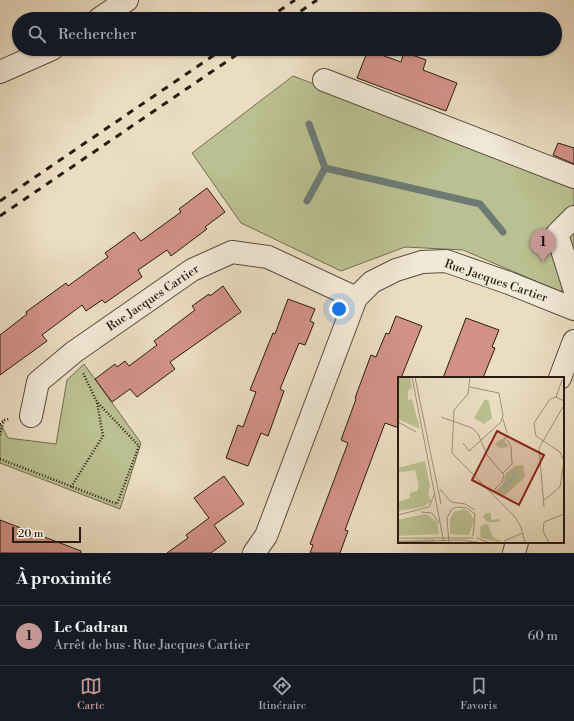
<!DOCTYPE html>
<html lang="fr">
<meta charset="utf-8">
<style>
:root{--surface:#171b24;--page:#20242c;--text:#f1f3f6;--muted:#9ea1a6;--line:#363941;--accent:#c59692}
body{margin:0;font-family:"Libre Bodoni",serif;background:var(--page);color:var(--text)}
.scale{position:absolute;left:12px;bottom:10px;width:69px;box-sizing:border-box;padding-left:4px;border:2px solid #2a1c12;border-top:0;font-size:11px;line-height:14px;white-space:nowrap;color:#2a1c12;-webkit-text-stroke:3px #f1e9d7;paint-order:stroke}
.you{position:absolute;left:339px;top:309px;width:14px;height:14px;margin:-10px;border:3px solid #fff;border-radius:50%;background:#1a73e8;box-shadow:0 0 0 6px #1a73e833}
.badge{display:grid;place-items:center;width:26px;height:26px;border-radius:50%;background:var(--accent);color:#111;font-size:13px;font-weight:700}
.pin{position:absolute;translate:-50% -33px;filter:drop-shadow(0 1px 2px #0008)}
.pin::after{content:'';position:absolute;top:21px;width:14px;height:12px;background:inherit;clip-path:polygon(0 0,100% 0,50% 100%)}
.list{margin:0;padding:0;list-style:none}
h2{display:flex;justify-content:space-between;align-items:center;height:52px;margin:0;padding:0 16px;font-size:17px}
h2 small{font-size:13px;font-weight:400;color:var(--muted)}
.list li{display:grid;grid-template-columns:26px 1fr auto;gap:12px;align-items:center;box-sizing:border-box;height:60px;padding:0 16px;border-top:1px solid var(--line)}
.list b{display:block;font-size:15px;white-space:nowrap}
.list p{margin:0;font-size:13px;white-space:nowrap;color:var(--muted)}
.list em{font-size:13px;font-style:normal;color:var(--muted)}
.icon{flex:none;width:22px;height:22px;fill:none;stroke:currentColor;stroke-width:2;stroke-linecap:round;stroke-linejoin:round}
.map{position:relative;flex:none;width:574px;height:553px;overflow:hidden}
.search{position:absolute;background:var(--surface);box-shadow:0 1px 3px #0004;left:12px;right:12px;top:12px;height:44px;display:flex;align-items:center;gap:10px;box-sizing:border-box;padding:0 14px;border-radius:22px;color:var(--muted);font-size:15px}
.sheet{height:112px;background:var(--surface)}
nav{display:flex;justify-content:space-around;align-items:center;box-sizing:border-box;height:56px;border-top:1px solid var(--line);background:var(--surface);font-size:11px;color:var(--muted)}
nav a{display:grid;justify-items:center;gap:2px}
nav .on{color:var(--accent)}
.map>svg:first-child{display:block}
</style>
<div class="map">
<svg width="574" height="553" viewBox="0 0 574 553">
<rect width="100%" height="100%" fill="#eaddc1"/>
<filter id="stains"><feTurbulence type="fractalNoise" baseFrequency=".005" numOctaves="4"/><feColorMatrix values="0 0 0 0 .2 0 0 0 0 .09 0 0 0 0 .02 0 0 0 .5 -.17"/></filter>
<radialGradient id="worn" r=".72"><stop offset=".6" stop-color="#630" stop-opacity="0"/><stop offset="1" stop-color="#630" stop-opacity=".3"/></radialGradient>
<path fill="#bac091" stroke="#726e52" d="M293,76L574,182V258L561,292L463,250L405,247L341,271L241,223L192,153Z
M84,364L141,443L120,509L0,463V423L8,438L56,444L67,380Z"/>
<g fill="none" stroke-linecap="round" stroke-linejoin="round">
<path stroke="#6c7b74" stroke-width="7" d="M309,124L325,168
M307,201L325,168L480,204L503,232"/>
</g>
<path fill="#d29288" stroke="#2a1c12" d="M368,50L401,62L404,52L426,60L423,70L457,83L446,111L357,78Z
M558,143L574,148V164L553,155Z
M207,188L225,212L205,227L207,229L171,256L167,250L138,270L142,277L105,303L102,300L86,311L82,305L42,335L47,341L0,375V335L27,314L26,312L66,283L68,286L108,257L105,253L134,232L141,241L181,212L179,209Z
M223,286L241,312L170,362L175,369L137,397L130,389L112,402L95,379L115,364L117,367L125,361L129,366L157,345L154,341L195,310L192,306L209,294L210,296Z
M288,299L315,309L310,321L314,323L305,345L299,343L280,389L284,391L268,436L261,433L248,466L226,458L238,425L243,427L256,392L250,390L273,333L275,334Z
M396,316L422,326L401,378H399V428L385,423L345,530L348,531L340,553H310L313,545L310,544L348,443L341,440L356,399L355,398L371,355L376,357L386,333L389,334Z
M466,318L499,330L492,347L495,348L483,378H443Z
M224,476L244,504L214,525L226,542L211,553H167L188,538L186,535L209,518L194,498Z
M0,520L81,551V553H0Z"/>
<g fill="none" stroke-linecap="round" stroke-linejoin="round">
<defs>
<path id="minor" d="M99,19L127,0
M0,72L52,49
M324,80L574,177
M574,217L557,234L574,288
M560,378L574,341
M31,416L38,382L74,352L192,270L232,252L268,257L356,298
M254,553L266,536L356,298L372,282L396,270L422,262L446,261L509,283L574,309
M514,553L517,542"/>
</defs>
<use href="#minor" stroke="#5a4c3e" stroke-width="24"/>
<path stroke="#2a1c12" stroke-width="2.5" stroke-dasharray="1 2" stroke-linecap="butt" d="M0,424L4,420L9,419
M0,435L4,420
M0,459L117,504L139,446L97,402L83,373
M71,487L103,436L97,402"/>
<use href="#minor" stroke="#f1e9d7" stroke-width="22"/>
<path stroke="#2a1c12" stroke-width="3" stroke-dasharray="7 7" stroke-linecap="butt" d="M267,19L295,0
M289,19L317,0
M0,201L223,49
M0,216L245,49"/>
</g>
<g text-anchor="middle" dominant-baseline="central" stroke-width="3" stroke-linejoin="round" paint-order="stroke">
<g font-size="12" fill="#2a1c12" stroke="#f1e9d7">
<text transform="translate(496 281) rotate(19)">Rue Jacques Cartier</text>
<text transform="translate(153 298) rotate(-34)">Rue Jacques Cartier</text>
</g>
</g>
<g transform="translate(398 377)">
<rect width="166" height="166" fill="#eaddc1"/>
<path d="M0,0H12L14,11L10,14V23L14,22L22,52L0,42ZM87,22L91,24L94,41L86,47L76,41ZM111,57V60L106,64L111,70L102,71L97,67ZM27,84L32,109L30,117L33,124L25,130L0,134V125L12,121V116L19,114L21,109L17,93L5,95L0,94V91ZM125,88L127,100L104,121L97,114L105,107L108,96L117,89ZM66,132L71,134L76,143L71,158L52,157V142L56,135ZM88,136H93V143L101,142L102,145H89L85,140ZM28,137L39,145L41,157L0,159V145L3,142ZM87,147L90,148L95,160L106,166L83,161L82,150ZM36,162L38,165L0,166V163Z" fill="#bac091"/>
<path fill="none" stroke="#98bbb5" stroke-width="2" d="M104,111L118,99L115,96"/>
<path fill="none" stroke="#9d907b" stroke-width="1" d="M14,0L46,166M17,0L43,127M72,0L70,17L56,33L54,76L117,140L123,150L127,166M158,20L164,3M43,40L74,51L80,57L89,78L106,98L104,105L94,115M105,42L109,56M0,45L18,55M65,66L71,74L103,45L105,38L101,16L72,10M105,96L114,87L113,69L109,63M42,112L53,125L67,127L77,133M145,124L162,110L166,84L162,75L138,59L136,46L152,22L158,20L166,24M146,130L141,71L166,28M23,135L34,136L41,146M0,138L31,130L36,118M0,161H75M79,161L92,166M106,164L125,156M0,165L64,163L84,166M51,166L49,141L54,132L59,130L69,131L77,137L75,159M151,166L145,154L146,145L166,137"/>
<path fill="#8f2418" fill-opacity="0.15" stroke="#8f2418" stroke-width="2" d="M99,54L146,78L121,128L74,103Z"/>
<rect width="166" height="166" fill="none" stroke="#2a1c12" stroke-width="2"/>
</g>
<rect width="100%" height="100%" filter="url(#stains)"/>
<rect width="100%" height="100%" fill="url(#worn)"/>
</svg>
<div class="scale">20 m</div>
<div class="you"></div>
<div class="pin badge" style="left:543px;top:262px">1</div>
<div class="search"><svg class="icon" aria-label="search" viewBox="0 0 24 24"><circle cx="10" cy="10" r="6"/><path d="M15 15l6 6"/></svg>Rechercher</div>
</div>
<section class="sheet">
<h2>À proximité<small></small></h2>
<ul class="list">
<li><span class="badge">1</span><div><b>Le Cadran</b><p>Arrêt de bus · Rue Jacques Cartier</p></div><em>60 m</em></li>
</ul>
</section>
<nav>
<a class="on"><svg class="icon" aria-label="map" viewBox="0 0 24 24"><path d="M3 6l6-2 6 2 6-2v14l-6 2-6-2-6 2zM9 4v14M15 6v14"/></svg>Carte</a>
<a><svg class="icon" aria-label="directions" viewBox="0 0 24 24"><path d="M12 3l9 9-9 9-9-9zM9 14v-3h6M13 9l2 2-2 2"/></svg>Itinéraire</a>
<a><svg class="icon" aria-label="saved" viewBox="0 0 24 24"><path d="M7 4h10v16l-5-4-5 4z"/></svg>Favoris</a>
</nav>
